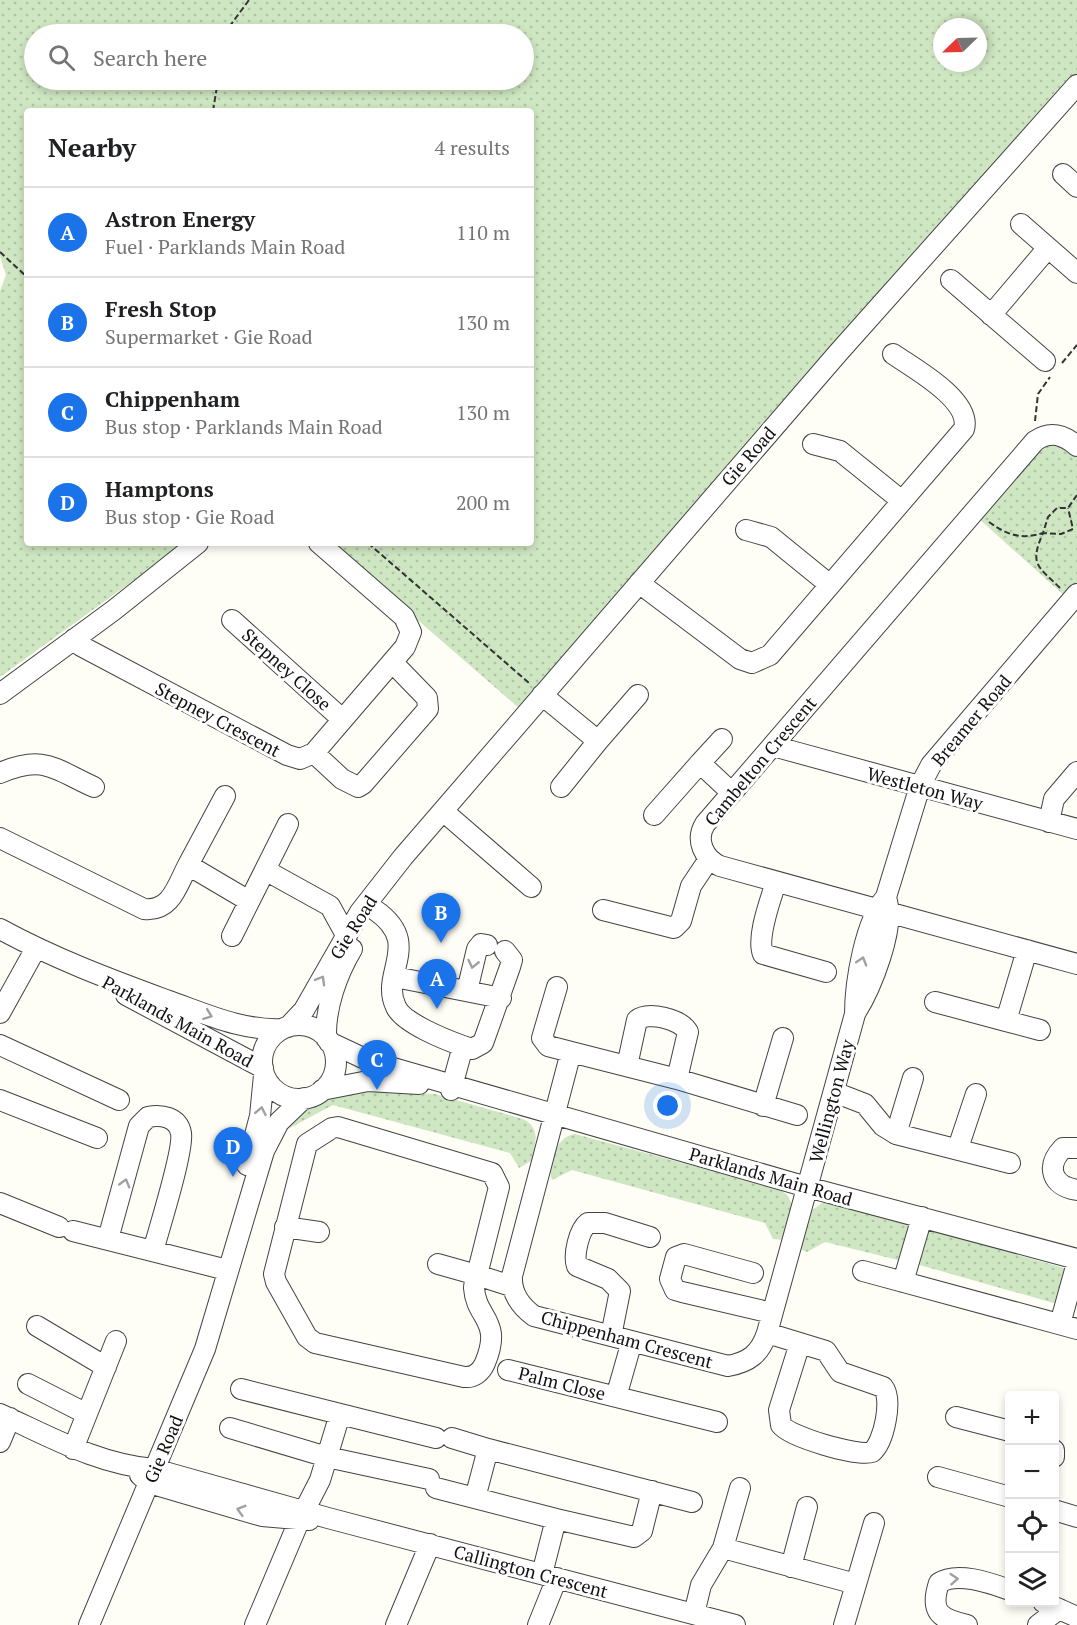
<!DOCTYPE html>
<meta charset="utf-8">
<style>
:root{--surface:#fff;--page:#f2f2f2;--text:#202124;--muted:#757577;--line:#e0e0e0;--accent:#1a73e8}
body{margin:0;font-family:"PT Serif",serif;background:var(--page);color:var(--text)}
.controls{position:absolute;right:18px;bottom:18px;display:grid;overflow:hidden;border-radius:6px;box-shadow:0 3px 9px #0003}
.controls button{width:54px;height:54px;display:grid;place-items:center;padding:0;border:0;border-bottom:2px solid var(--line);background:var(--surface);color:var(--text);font:30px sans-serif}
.compass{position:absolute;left:933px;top:18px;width:54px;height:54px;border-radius:50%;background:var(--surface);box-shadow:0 3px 9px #0003;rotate:247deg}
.you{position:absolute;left:668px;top:1106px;width:21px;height:21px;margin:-15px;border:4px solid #fff;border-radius:50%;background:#1a73e8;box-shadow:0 0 0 9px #1a73e833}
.badge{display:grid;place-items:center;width:39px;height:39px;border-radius:50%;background:var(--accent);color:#fff;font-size:20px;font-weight:700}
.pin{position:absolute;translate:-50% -50px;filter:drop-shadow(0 2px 3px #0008)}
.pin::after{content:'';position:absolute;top:32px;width:21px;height:18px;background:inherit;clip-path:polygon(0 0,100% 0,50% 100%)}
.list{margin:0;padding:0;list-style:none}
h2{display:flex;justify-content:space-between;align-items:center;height:78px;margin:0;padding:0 24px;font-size:26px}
h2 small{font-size:20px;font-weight:400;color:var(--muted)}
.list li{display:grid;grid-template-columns:39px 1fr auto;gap:18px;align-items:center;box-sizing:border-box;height:90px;padding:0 24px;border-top:2px solid var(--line)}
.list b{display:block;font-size:22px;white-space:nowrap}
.list p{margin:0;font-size:20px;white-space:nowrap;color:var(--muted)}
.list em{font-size:20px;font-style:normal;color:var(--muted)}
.icon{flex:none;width:33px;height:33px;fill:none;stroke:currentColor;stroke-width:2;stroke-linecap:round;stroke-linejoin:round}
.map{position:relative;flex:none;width:1077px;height:1625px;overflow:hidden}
.search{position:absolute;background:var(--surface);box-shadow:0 3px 9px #0003;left:24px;top:24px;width:510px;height:66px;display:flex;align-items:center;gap:15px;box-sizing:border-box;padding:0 21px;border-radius:33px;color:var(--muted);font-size:22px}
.panel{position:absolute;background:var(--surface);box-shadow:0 3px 9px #0003;left:24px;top:108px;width:510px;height:438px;border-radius:6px}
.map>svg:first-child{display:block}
</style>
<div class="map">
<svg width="1077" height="1625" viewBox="0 0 1077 1625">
<defs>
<pattern id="green-dots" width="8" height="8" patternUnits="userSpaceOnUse" patternTransform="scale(1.5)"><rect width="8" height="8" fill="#cee6c1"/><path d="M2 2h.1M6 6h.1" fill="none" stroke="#b0c4a5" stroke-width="1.8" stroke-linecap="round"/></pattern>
</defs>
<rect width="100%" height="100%" fill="#fefef6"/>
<path fill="url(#green-dots)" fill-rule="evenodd" d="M0,0H1077V75L520,709L329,543H531V111H27V543H185L0,677V291L6,275L0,256ZM942,27H978V63H942ZM34,34H524V80H34Z
M1054,442L1077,453V584L1066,597L978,518L1040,447Z
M382,1091L435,1094L523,1119C542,1129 535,1145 531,1161L519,1168L510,1153L333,1105L284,1131C302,1098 348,1094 382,1091Z
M575,1134L779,1189L787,1195L793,1206L784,1240L773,1239L765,1223L572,1170L552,1180C546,1164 557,1136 575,1134Z
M822,1203H831L907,1224L911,1231L902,1261L825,1242L807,1252L800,1249L811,1211Z
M930,1230L1064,1268L1066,1276L1057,1304L916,1264L924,1235Z"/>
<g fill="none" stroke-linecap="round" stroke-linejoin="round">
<defs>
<path id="minor" d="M1063,174L1077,187
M1021,224L1077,273
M951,280L1045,361
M991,315L1047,249
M813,444L840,451L902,501
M1077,446C1064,435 1051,430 1035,441L705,824C695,840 704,859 720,866L1077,964
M746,530L771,537L830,585
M639,583L740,659L752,663L770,655L964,429C972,400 913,368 893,354
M232,620L342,719
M74,639L81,646L287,755L300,759L314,753L405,647L411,632L404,617L319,543
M0,694L114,610L198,543
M542,695L598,741L561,787
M598,741L638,695
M773,746L1077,829
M314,753L342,779L358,787L363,784L428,709L427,698L392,662
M700,763L722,739
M0,773C44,754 54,769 94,787
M443,811L531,887
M654,815L700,763L732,793
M1049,822L1054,799L1077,772
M288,824L265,870L330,906L346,935
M0,838L144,909C171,912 177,886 188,865L249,901
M188,865L225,796
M776,882C771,899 756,937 763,954L826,972
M375,910C424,944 379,973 396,1007C403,1023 446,1040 463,1046L472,1049L483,1043L510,967L512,960L505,951
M603,910L674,928L681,921L691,886L709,859
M0,929C53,958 109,979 166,1000C204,1013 241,1031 282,1029
M232,936L265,870
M395,977L501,998
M557,987L542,1038L548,1046L571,1052
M467,991L477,949L481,944L487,945
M126,995L263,1068
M935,1002L1006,1021L1027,950
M856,1012C871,988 895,929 887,901
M0,1013L36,948
M1006,1021L1040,1030
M262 1062a37 37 0 1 1 74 0a37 37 0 1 1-74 0Z
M288,1027L304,1010L360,912L403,857L838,353L1077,85
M326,1038C325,1008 337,974 352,949
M329,1042L363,1058L390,1067L807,1187L1077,1259
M0,1045L119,1100
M627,1066L637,1020C648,1011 681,1019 688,1032L677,1079
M322,1090L368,1081L419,1084
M451,1090L463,1046
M834,1092L865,1104L883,1126L896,1134L1010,1163
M0,1100L97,1138
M763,1106L783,1038
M797,1115L677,1079L571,1052L512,1276C511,1292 520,1306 534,1316L728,1366C749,1362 760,1354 767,1333L855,1014C855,982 865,922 886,897L920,786L931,765L1077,594
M896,1134L913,1078
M958,1148L976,1094
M1077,1148H1063C1045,1167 1052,1186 1077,1190
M247,1165L260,1116L264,1075
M0,1203L59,1227
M285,1227L319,1232
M73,1231L227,1270
M108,1239L139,1126L148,1117C161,1114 178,1117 181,1133C184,1150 159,1229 153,1251
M438,1264L477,1275L499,1187L492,1173L338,1127L332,1128L307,1144L274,1274L276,1282L307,1337L315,1343L464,1377C474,1378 481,1372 485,1363C503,1320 476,1319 474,1288C474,1284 476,1279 477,1275L511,1286
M863,1271L1077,1329
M753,1273L684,1254L676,1257L670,1279L675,1290L682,1292L772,1313
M903,1282L922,1217
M1060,1324L1077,1263
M37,1326L106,1367
M767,1333L826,1351L840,1372L883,1387C893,1399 884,1442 872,1452C858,1457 790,1437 781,1425L779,1410L800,1343
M611,1336L620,1291L608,1279L577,1266C573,1255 579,1230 588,1223H605L650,1237
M508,1370L717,1422
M28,1384L87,1414
M241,1389L340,1414
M616,1397L632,1341
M0,1414C51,1437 97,1464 154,1469L328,1518L735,1625
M956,1417L1010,1431
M230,1428L327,1457L429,1479
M452,1438L488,1449L475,1498
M0,1442L10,1418
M73,1449L116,1341
M488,1449L692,1502
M1054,1450V1457
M140,1475L149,1483L262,1516L309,1520
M938,1477L1010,1497
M436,1488L556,1519L542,1574
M1054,1510L1077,1517
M556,1519L634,1537L642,1531L652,1491
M723,1548L856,1584
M791,1567L807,1507
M1043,1602L1077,1617
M694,1614L701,1585L723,1548L740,1488
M89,1625L205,1349L264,1151L279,1122L304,1098
M255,1625L299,1521L320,1480L340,1414L436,1438
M396,1625L430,1544
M538,1625L557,1578
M844,1625L874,1523
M967,1625C941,1619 929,1613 939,1583C957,1571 990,1583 1010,1590
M1038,1625L1059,1609"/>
</defs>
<use href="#minor" stroke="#444" stroke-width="22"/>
<path stroke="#333" stroke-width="2" stroke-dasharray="6 3" stroke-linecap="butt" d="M224,34L249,0
M213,111L218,80
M0,252L27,277
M1062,363L1077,345
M1035,421L1038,394L1050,377
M989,522C1007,535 1022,540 1043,533L1048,517L1057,508H1068L1077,495
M368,543L529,683
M1060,588C1038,566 1029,565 1043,533L1061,534L1073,529L1068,508"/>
<use href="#minor" stroke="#fff" stroke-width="20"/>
</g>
<defs><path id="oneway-chevron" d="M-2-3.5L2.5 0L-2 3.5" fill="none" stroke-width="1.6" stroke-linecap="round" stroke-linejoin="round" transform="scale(1.5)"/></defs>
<g stroke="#a0a0a0">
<use href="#oneway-chevron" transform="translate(862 961) rotate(-73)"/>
<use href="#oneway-chevron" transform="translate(473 964) rotate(103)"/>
<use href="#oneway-chevron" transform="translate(321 980) rotate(-60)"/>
<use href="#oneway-chevron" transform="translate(208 1015) rotate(21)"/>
<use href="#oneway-chevron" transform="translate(261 1111) rotate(-79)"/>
<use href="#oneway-chevron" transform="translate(125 1183) rotate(-74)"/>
<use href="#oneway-chevron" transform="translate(241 1510) rotate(-163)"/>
<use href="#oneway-chevron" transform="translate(954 1579) rotate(-4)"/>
</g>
<g text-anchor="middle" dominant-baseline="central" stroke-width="6" stroke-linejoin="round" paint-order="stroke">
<g font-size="18" fill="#111" stroke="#fff">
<text transform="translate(748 456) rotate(-49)">Gie Road</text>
<text transform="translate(287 669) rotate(42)">Stepney Close</text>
<text transform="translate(218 719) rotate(28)">Stepney Crescent</text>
<text transform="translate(971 720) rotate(-50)">Breamer Road</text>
<text transform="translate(760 761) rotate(-50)">Cambelton Crescent</text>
<text transform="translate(925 788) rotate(15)">Westleton Way</text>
<text transform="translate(353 927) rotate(-58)">Gie Road</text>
<text transform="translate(178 1021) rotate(29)">Parklands Main Road</text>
<text transform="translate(831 1101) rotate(-75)">Wellington Way</text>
<text transform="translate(771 1176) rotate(16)">Parklands Main Road</text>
<text transform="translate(627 1339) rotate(15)">Chippenham Crescent</text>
<text transform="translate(562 1383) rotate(14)">Palm Close</text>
<text transform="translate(163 1449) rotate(-67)">Gie Road</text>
<text transform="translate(531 1571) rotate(15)">Callington Crescent</text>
</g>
</g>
</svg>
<div class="controls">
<button>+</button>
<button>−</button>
<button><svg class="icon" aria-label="locate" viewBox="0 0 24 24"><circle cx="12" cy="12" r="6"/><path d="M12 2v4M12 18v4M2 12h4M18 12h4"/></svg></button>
<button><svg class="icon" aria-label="layers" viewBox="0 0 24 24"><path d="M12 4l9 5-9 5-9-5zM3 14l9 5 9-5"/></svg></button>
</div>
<svg class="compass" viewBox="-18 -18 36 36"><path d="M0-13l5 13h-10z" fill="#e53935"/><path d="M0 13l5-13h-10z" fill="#757577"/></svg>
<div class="you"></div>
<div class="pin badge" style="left:437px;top:1009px">A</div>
<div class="pin badge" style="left:441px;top:943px">B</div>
<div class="pin badge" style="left:377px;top:1090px">C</div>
<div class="pin badge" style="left:233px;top:1177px">D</div>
<div class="search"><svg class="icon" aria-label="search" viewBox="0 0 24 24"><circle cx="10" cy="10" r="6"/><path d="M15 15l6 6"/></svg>Search here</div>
<section class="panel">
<h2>Nearby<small>4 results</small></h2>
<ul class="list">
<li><span class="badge">A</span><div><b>Astron Energy</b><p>Fuel · Parklands Main Road</p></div><em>110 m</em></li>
<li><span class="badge">B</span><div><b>Fresh Stop</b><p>Supermarket · Gie Road</p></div><em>130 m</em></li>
<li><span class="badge">C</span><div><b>Chippenham</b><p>Bus stop · Parklands Main Road</p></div><em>130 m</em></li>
<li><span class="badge">D</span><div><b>Hamptons</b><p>Bus stop · Gie Road</p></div><em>200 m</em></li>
</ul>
</section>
</div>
